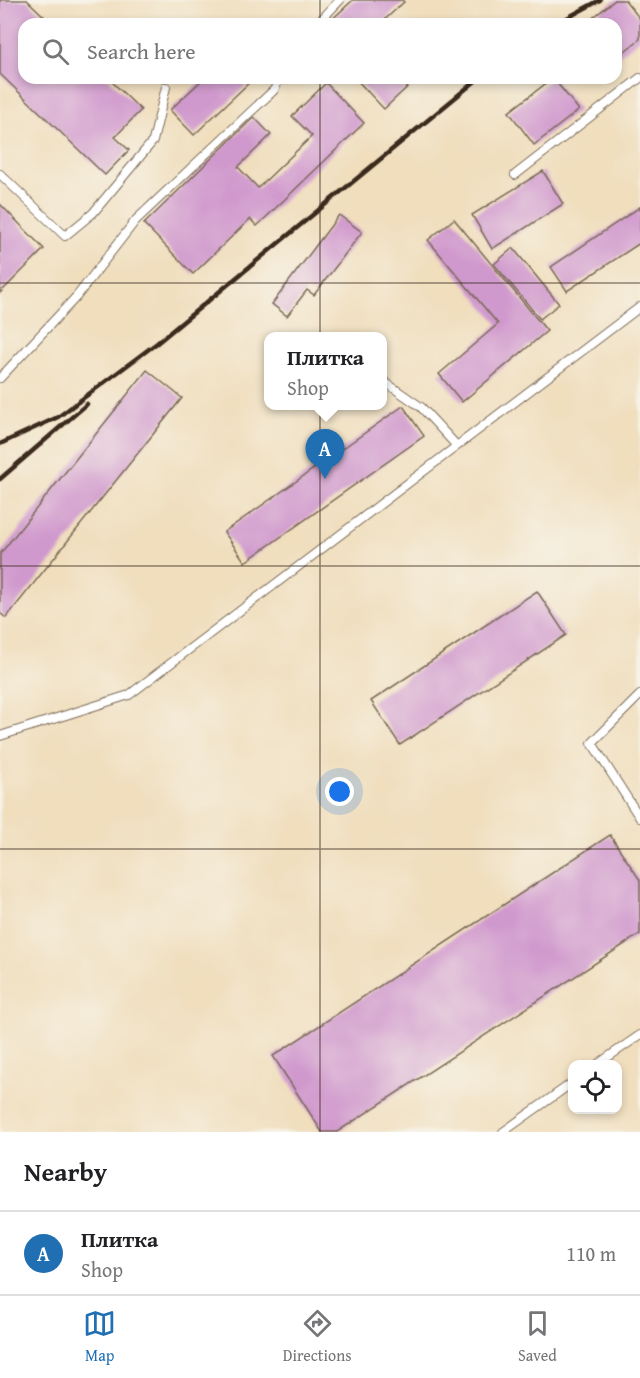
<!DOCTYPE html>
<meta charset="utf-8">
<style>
:root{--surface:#fff;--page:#f6f6f6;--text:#202124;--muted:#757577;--line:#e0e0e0;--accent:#1f6fb2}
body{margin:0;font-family:"Gentium Book Plus",serif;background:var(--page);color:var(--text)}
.controls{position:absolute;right:18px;bottom:18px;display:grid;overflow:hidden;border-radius:12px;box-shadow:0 3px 9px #0003}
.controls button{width:54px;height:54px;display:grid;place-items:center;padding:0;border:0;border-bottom:2px solid var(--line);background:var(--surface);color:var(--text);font:30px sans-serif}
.you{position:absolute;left:340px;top:792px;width:21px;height:21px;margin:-15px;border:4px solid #fff;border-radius:50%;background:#1a73e8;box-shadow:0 0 0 9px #1a73e833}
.badge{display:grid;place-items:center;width:39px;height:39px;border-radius:50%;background:var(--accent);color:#fff;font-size:20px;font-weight:700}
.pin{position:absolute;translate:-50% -50px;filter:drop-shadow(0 2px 3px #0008)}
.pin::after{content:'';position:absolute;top:32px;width:21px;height:18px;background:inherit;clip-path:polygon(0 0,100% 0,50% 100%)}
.popup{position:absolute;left:264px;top:332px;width:123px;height:78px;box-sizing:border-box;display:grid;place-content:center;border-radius:12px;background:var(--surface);filter:drop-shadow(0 2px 4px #0005);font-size:20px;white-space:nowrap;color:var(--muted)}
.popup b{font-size:22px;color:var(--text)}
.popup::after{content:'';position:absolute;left:50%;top:100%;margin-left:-12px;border:12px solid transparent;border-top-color:var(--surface)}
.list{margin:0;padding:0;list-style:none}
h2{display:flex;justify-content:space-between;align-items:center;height:78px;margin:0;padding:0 24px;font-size:26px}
h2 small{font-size:20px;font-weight:400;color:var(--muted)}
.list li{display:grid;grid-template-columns:39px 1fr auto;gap:18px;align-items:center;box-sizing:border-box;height:84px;padding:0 24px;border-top:2px solid var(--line)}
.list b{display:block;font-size:22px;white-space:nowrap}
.list p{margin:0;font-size:20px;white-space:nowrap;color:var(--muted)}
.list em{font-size:20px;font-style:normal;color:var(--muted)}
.icon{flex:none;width:33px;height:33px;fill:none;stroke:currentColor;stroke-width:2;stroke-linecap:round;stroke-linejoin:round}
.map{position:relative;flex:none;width:640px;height:1132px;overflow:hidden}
.search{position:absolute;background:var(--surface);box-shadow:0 3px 9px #0003;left:18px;right:18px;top:18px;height:66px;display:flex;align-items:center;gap:15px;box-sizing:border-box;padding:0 21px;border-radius:18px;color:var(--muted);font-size:22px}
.sheet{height:162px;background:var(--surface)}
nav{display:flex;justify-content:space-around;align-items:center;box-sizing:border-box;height:84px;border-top:2px solid var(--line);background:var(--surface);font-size:16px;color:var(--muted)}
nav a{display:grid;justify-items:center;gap:3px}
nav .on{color:var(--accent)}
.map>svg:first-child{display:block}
</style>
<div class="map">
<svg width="640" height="1132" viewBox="0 0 640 1132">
<rect width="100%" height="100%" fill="#f7f3e8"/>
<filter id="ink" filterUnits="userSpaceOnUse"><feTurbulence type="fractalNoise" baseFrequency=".0167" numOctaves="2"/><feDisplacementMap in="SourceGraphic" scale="12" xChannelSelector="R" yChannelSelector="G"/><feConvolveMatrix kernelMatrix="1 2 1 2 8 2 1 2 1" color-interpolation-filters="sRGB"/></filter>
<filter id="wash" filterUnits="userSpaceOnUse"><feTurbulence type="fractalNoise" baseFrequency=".008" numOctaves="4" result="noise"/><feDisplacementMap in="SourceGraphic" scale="24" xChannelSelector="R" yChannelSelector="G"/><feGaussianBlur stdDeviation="1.35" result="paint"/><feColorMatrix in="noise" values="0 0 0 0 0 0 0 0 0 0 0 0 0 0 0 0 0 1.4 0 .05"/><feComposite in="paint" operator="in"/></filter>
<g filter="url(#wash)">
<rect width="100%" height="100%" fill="#f0debd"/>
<g id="blocks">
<path fill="#d099cd" d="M0,0H27L52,24H24V78H108L141,110L115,137L129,150L105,175L0,74Z
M353,0H402L404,2L380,24H327Z
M615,0H625L640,19V39L616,58V24H585Z
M204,78H254L194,135L170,110Z
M355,78H417L384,109Z
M553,78L579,110L534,145L509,112Z
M326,83L364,123L257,226L250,219L193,274L144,224L254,117L271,135L238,167L258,188L312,136L292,116Z
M543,171L563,204L492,249L472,215Z
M0,204L44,249L0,293Z
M640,207V243L567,291L551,267Z
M339,215L362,232L314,295L307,290L287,316L272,304Z
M454,219L547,331L462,402L439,374L498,324L428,240Z
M513,248L559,304L540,319L494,264Z
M147,370L182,398L6,618L0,613V554Z
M403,406L424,436L245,562L224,532Z
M537,591L566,635L400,745L371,701Z
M610,835L640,880V934L337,1132H322L273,1056Z"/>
</g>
</g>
<g filter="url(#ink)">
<use href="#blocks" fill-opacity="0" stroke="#7a6956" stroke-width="1.5"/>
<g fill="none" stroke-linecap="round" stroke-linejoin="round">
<defs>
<path id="service" d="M317,24L340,0
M0,174L65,236L93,213L153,141L166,87
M515,175L640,78
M0,378L77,296L136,220L274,90L280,78
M382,380L421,407L456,445
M640,695L592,743L640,818
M0,736L129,695L640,307
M598,1064L640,1035
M503,1132L572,1083"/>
</defs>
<use href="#service" stroke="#7a6956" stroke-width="10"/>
<use href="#service" stroke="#fff" stroke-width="8"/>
<path stroke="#3b2a1e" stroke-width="4.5" d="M556,24L600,0
M0,444L58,417L157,343L479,78
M0,479L87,404"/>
</g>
</g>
<path fill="none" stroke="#3b2a1e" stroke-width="1.5" stroke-opacity="0.55" d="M320,0V24M320,78V1132M0,283H640M0,566H640M0,849H640"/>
</svg>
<div class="controls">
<button><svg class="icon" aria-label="locate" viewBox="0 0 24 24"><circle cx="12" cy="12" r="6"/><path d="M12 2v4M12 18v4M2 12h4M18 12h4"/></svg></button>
</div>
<div class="you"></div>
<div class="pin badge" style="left:325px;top:479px">A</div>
<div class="popup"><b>Плитка</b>Shop</div>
<div class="search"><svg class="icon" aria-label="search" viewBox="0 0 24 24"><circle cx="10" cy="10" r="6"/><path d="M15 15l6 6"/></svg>Search here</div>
</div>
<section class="sheet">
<h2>Nearby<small></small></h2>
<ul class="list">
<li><span class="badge">A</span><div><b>Плитка</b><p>Shop</p></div><em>110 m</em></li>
</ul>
</section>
<nav>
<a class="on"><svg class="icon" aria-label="map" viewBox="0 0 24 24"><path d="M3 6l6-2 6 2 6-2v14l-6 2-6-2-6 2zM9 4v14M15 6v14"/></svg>Map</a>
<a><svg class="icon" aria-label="directions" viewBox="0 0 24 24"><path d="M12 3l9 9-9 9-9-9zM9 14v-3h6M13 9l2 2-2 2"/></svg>Directions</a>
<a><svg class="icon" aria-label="saved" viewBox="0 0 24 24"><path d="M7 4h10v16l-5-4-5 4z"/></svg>Saved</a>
</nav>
